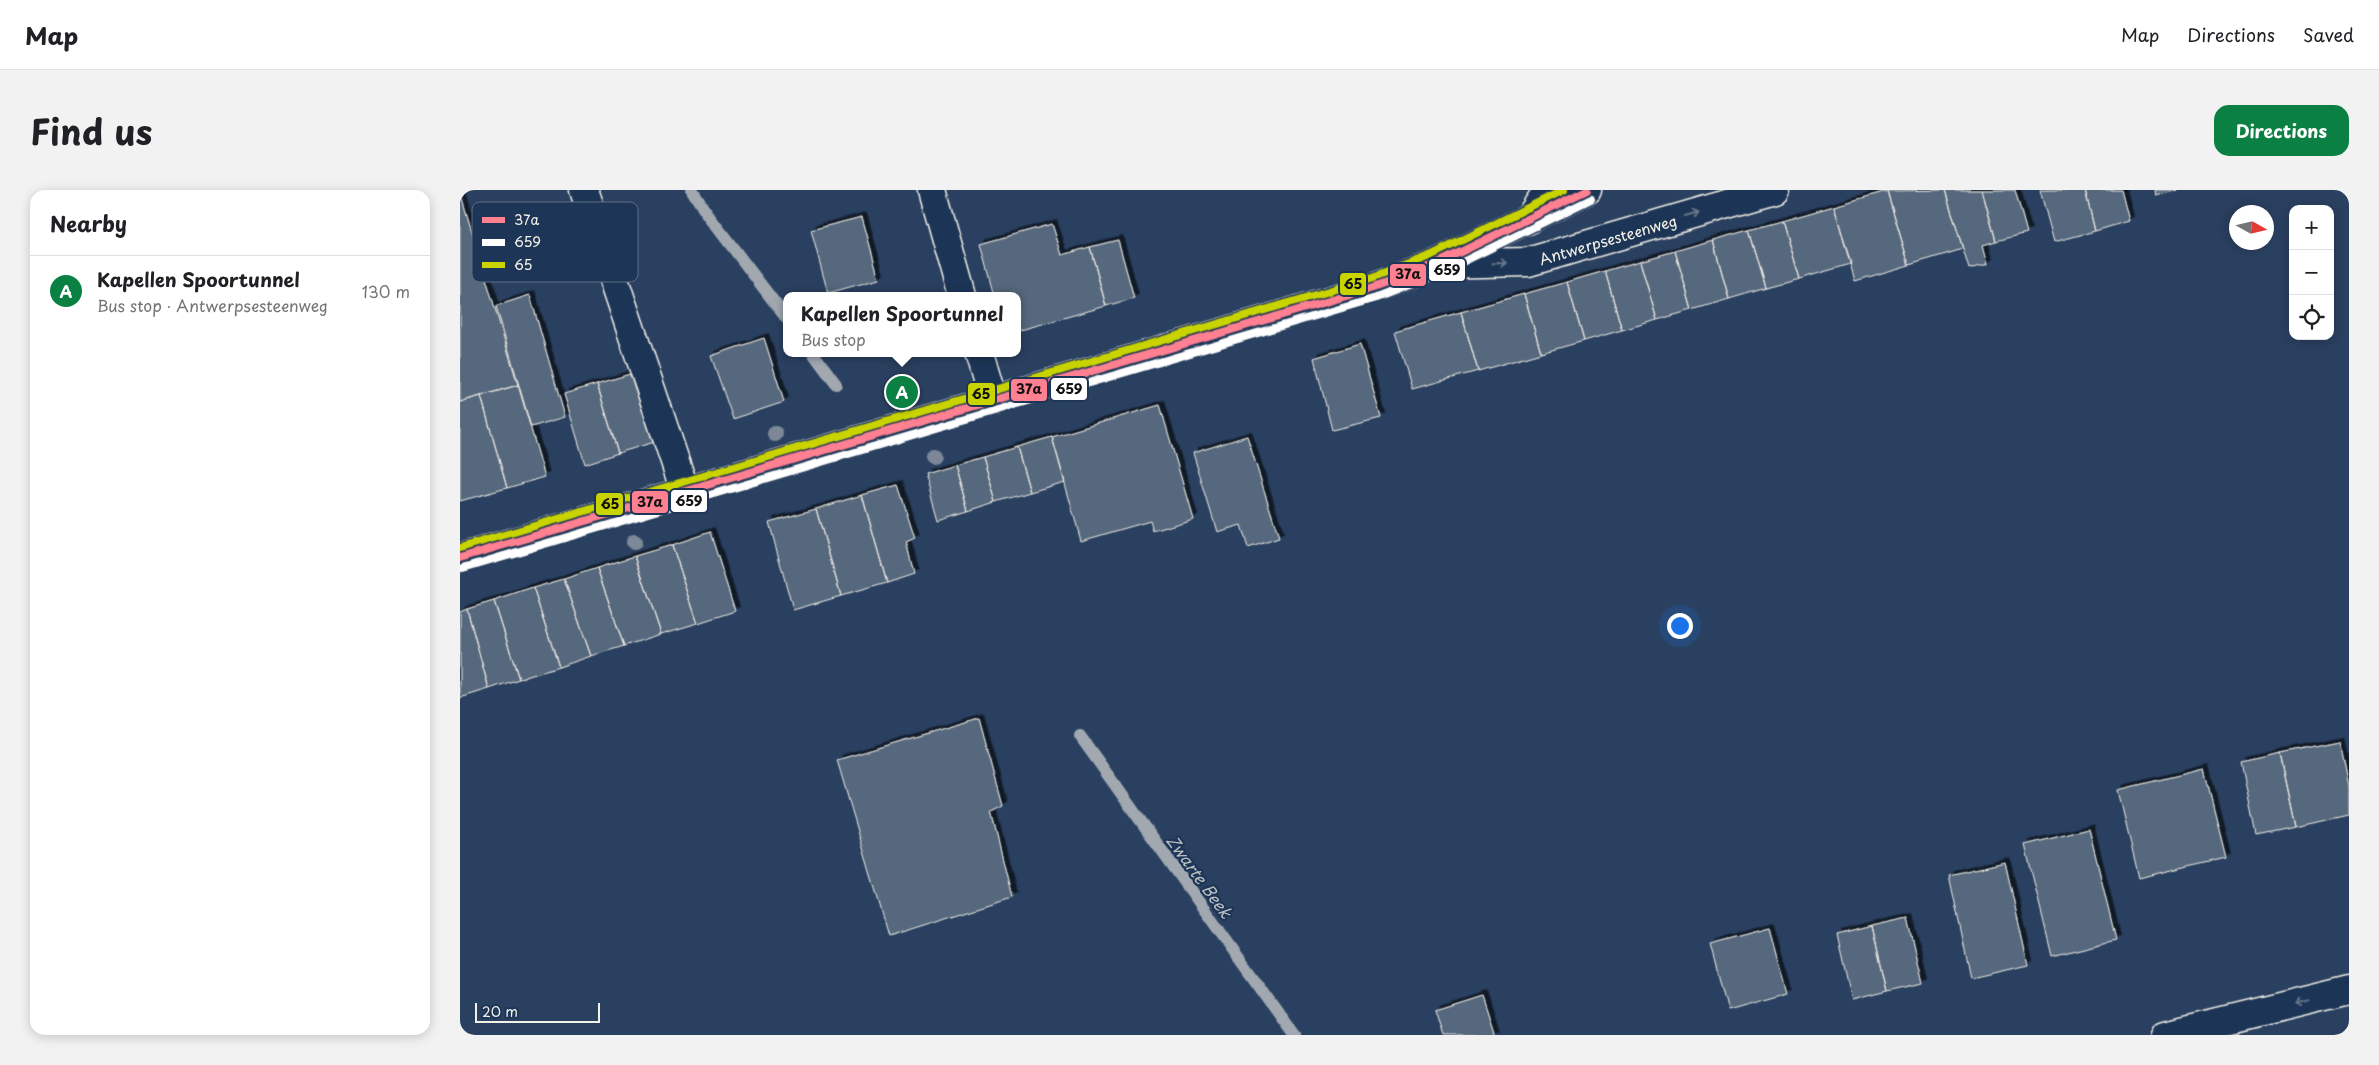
<!DOCTYPE html>
<meta charset="utf-8">
<style>
:root{--surface:#fff;--page:#f2f2f2;--text:#202124;--muted:#757577;--line:#e0e0e0;--accent:#0b8043}
body{margin:0;font-family:"Playpen Sans",sans-serif;background:var(--page);color:var(--text)}
.controls{position:absolute;right:15px;top:15px;display:grid;overflow:hidden;border-radius:10px;box-shadow:0 2px 12px #0003}
.controls button{width:45px;height:45px;display:grid;place-items:center;padding:0;border:0;border-bottom:1px solid var(--line);background:var(--surface);color:var(--text);font:25px sans-serif}
.compass{position:absolute;left:1769px;top:15px;width:45px;height:45px;border-radius:50%;background:var(--surface);box-shadow:0 2px 12px #0003;rotate:98deg}
.scale{position:absolute;left:15px;bottom:12px;width:125px;box-sizing:border-box;padding-left:5px;border:2px solid #f4f1e8;border-top:0;font-size:14px;line-height:18px;white-space:nowrap;color:#f4f1e8;-webkit-text-stroke:4px #1d3557;paint-order:stroke}
.you{position:absolute;left:1219px;top:435px;width:18px;height:18px;margin:-12px;border:4px solid #fff;border-radius:50%;background:#1a73e8;box-shadow:0 0 0 8px #1a73e833}
.badge{display:grid;place-items:center;width:32px;height:32px;border-radius:50%;background:var(--accent);color:#fff;font-size:16px;font-weight:700}
.pin{position:absolute;translate:-50% -50%;border:2px solid #fff;box-shadow:0 1px 5px #0006}
.popup{position:absolute;left:323px;top:102px;width:238px;height:65px;box-sizing:border-box;display:grid;place-content:center;border-radius:10px;background:var(--surface);filter:drop-shadow(0 1px 4px #0005);font-size:16px;white-space:nowrap;color:var(--muted)}
.popup b{font-size:19px;color:var(--text)}
.popup::after{content:'';position:absolute;left:50%;top:100%;margin-left:-10px;border:10px solid transparent;border-top-color:var(--surface)}
.list{margin:0;padding:0;list-style:none}
h2{display:flex;justify-content:space-between;align-items:center;height:65px;margin:0;padding:0 20px;font-size:21px}
h2 small{font-size:16px;font-weight:400;color:var(--muted)}
.list li{display:grid;grid-template-columns:32px 1fr auto;gap:15px;align-items:center;box-sizing:border-box;height:70px;padding:0 20px;border-top:1px solid var(--line)}
.list b{display:block;font-size:19px;white-space:nowrap}
.list p{margin:0;font-size:16px;white-space:nowrap;color:var(--muted)}
.list em{font-size:16px;font-style:normal;color:var(--muted)}
.icon{flex:none;width:28px;height:28px;fill:none;stroke:currentColor;stroke-width:2;stroke-linecap:round;stroke-linejoin:round}
.map{position:relative;flex:none;width:1889px;height:845px;overflow:hidden;border-radius:15px}
header{display:flex;align-items:center;gap:30px;box-sizing:border-box;height:70px;padding:0 25px;background:var(--surface);border-bottom:1px solid var(--line)}
header strong{font-size:24px}
nav{display:flex;gap:28px;margin-inline-start:auto;font-size:18px}
.intro{display:flex;align-items:center;justify-content:space-between;box-sizing:border-box;height:120px;padding:0 30px}
h1{margin:0;font-size:35px}
.button{padding:12px 22px;border-radius:15px;background:var(--accent);color:#fff;font-size:18px;font-weight:700}
main{display:flex;gap:30px;padding:0 30px}
aside{flex:1;background:var(--surface);border-radius:15px;box-shadow:0 2px 12px #0003}
.map>svg:first-child{display:block}
</style>
<header>
<strong>Map</strong>
<nav><a>Map</a><a>Directions</a><a>Saved</a></nav>
</header>
<div class="intro"><h1>Find us</h1><a class="button">Directions</a></div>
<main>
<aside>
<h2>Nearby<small></small></h2>
<ul class="list">
<li><span class="badge">A</span><div><b>Kapellen Spoortunnel</b><p>Bus stop · Antwerpsesteenweg</p></div><em>130 m</em></li>
</ul>
</aside>
<div class="map">
<svg width="1889" height="845" viewBox="0 0 1889 845">
<defs>
<filter id="shadow"><feDropShadow dx="4.5" dy="-4.5" stdDeviation="0" flood-color="#0009"/></filter>
</defs>
<rect width="100%" height="100%" fill="#2a4060"/>
<filter id="ink" filterUnits="userSpaceOnUse"><feTurbulence type="fractalNoise" baseFrequency=".02" numOctaves="2"/><feDisplacementMap in="SourceGraphic" scale="10" xChannelSelector="R" yChannelSelector="G"/><feConvolveMatrix kernelMatrix="1 2 1 2 8 2 1 2 1" color-interpolation-filters="sRGB"/></filter>
<g filter="url(#ink)">
<g fill="none" stroke-linecap="round" stroke-linejoin="round">
<path stroke="#a1a8b0" stroke-width="12" d="M232,0L245,21L327,129
M353,163L376,194
M620,546L834,845"/>
</g>
<path fill="#56677d" stroke="#f4f1e8" filter="url(#shadow)" d="M1485,0H1522L1536,51L1523,55L1528,74L1509,79Z
M1485,0L1503,59L1449,75L1427,1Z
M1522,0H1555L1567,43L1536,51Z
M1580,0H1625L1635,41L1594,52Z
M1625,0H1661L1669,31L1635,41Z
M1695,0H1718L1696,6Z
M1427,1L1449,75L1395,91L1374,16Z
M0,2L58,195L0,212Z
M1374,16L1391,74L1339,89L1322,31Z
M402,27L419,89L368,103L351,40Z
M1322,31L1339,89L1306,98L1289,40Z
M592,34L602,65L630,57L646,116L557,141V106H535L521,54Z
M1289,40L1306,98L1269,109L1253,50Z
M658,50L674,108L646,116L630,57Z
M1253,50L1269,109L1232,120L1215,61Z
M1215,61L1232,120L1197,130L1180,71Z
M1180,71L1197,130L1162,140L1145,81Z
M1145,81L1162,140L1124,151L1107,92Z
M1107,92L1124,151L1081,163L1064,104Z
M1064,104L1081,163L1018,181L1001,122Z
M70,105L105,227L71,237L36,116Z
M1001,122L1018,181L952,199L935,141Z
M304,148L324,212L273,229L251,166Z
M900,154L921,228L872,240L854,168Z
M180,181L201,250L158,263L137,194Z
M137,194L158,263L125,274L104,204Z
M58,195L85,287L47,298L21,206Z
M21,206L47,298L0,311V212Z
M700,215L733,329L693,341L690,331L621,351L592,247Z
M787,246L819,348L788,358L781,335L757,342L733,263Z
M592,247L605,292L570,302L557,257Z
M557,257L570,302L536,312L523,267Z
M523,267L536,312L508,321L495,275Z
M495,275L508,321L478,330L465,284Z
M438,295L455,348L446,352L454,384L427,393L402,305Z
M402,305L427,393L381,406L356,319Z
M356,319L381,406L333,420L309,332Z
M250,342L275,421L238,433L212,355Z
M212,355L238,433L201,444L175,366Z
M175,366L201,444L164,456L137,378Z
M137,378L164,456L131,466L104,389Z
M104,389L131,466L99,477L73,398Z
M73,398L99,477L59,489L34,411Z
M34,411L59,489L29,499L7,419Z
M7,419L29,499L0,508V422Z
M519,528L543,616L531,622L552,707L429,746L377,570Z
M1880,551L1889,596V625L1836,637L1820,563Z
M1820,563L1836,637L1796,645L1781,572Z
M1744,579L1766,667L1679,688L1658,600Z
M1629,639L1656,750L1592,766L1565,655Z
M1545,672L1568,775L1511,788L1489,685Z
M1448,728L1463,793L1427,801L1412,736Z
M1412,736L1427,801L1392,810L1377,745Z
M1310,738L1328,804L1268,821L1250,754Z
M1022,805L1035,845H983L975,820Z"/>
<g fill="none" stroke-linecap="round" stroke-linejoin="round">
<defs>
<g id="minor">
<path d="M124,0L225,301"/>
<path d="M472,0L502,106"/>
<path d="M1068,30L1088,0"/>
<path id="s1" d="M976,74L1068,72L1315,0"/>
<path d="M519,163L533,211"/>
<path d="M1705,845L1889,800"/>
</g>
<path id="major" d="M0,368L913,98L976,74L1127,0"/>
</defs>
<use href="#minor" stroke="#f4f1e8" stroke-width="31"/>
<use href="#major" stroke="#f4f1e8" stroke-width="31"/>
<use href="#minor" stroke="#1d3557" stroke-width="28"/>
<use href="#major" stroke="#1d3557" stroke-width="28"/>
<defs>
<path id="bus-1" d="M0,368L913,98L976,74L1127,0"/>
<path id="bus-2" d="M3,378L916,108L980,83L1131,9"/>
<path id="bus-3" d="M0,358L910,89L972,65L1104,0"/>
</defs>
<use href="#bus-1" stroke="#1d3557" stroke-width="11"/>
<use href="#bus-2" stroke="#1d3557" stroke-width="11"/>
<use href="#bus-3" stroke="#1d3557" stroke-width="11"/>
<use href="#bus-1" stroke="#ff8090" stroke-width="8"/>
<use href="#bus-2" stroke="#fff" stroke-width="8"/>
<use href="#bus-3" stroke="#c8d300" stroke-width="8"/>
</g>
<g fill="#7c8897">
<circle cx="315" cy="244" r="8"/>
<circle cx="473" cy="266" r="8"/>
<circle cx="174" cy="352" r="8"/>
</g>
<defs><path id="oneway-shaft" d="M-6 0H5M1.5-3L5.5 0L1.5 3" fill="none" stroke-width="1.6" stroke-linecap="round" stroke-linejoin="round" transform="scale(1.25)"/></defs>
<g stroke="#68778a">
<use href="#oneway-shaft" transform="translate(1232 24) rotate(-16)"/>
<use href="#oneway-shaft" transform="translate(1040 73) rotate(-1)"/>
<use href="#oneway-shaft" transform="translate(1842 812) rotate(166)"/>
</g>
</g>
<g text-anchor="middle" dominant-baseline="central" stroke-width="4.5" stroke-linejoin="round" paint-order="stroke">
<g font-size="15" fill="#f4f1e8" stroke="#1d3557">
<text stroke="none"><textPath href="#s1" startOffset="175">Antwerpsesteenweg</textPath></text>
</g>
<g font-size="16" font-style="italic" fill="#bdc1c2" stroke="#1d3557">
<text transform="translate(740 686) rotate(54)">Zwarte Beek</text>
</g>
</g>
<rect x="12" y="12" width="166" height="80" rx="8" fill="#1d3557" stroke="#5e6d82" stroke-width="1"/>
<rect x="22" y="27" width="23" height="6" fill="#ff8090"/>
<rect x="22" y="49" width="23" height="7" fill="#fff"/>
<rect x="22" y="72" width="23" height="6" fill="#c8d300"/>
<g font-size="14" fill="#f4f1e8">
<text x="54" y="35">37a</text>
<text x="54" y="57">659</text>
<text x="54" y="80">65</text>
</g>
<g stroke="#1d3557" stroke-width="2">
<rect x="968" y="68" width="38" height="24" rx="5" fill="#fff"/>
<rect x="929" y="73" width="38" height="24" rx="5" fill="#ff8090"/>
<rect x="879" y="82" width="28" height="24" rx="5" fill="#c8d300"/>
<rect x="590" y="187" width="38" height="24" rx="5" fill="#fff"/>
<rect x="550" y="188" width="38" height="24" rx="5" fill="#ff8090"/>
<rect x="507" y="192" width="29" height="24" rx="5" fill="#c8d300"/>
<rect x="210" y="299" width="38" height="24" rx="5" fill="#fff"/>
<rect x="171" y="300" width="38" height="24" rx="5" fill="#ff8090"/>
<rect x="135" y="302" width="29" height="24" rx="5" fill="#c8d300"/>
</g>
<g font-size="14" text-anchor="middle" font-weight="bold" fill="#111">
<text x="987" y="85">659</text>
<text x="948" y="89">37a</text>
<text x="893" y="99">65</text>
<text x="609" y="204">659</text>
<text x="569" y="204">37a</text>
<text x="521" y="209">65</text>
<text x="229" y="316">659</text>
<text x="190" y="317">37a</text>
<text x="150" y="319">65</text>
</g>
</svg>
<div class="controls">
<button>+</button>
<button>−</button>
<button><svg class="icon" aria-label="locate" viewBox="0 0 24 24"><circle cx="12" cy="12" r="6"/><path d="M12 2v4M12 18v4M2 12h4M18 12h4"/></svg></button>
</div>
<svg class="compass" viewBox="-18 -18 36 36"><path d="M0-13l5 13h-10z" fill="#e53935"/><path d="M0 13l5-13h-10z" fill="#757577"/></svg>
<div class="scale">20 m</div>
<div class="you"></div>
<div class="pin badge" style="left:442px;top:202px">A</div>
<div class="popup"><b>Kapellen Spoortunnel</b>Bus stop</div>
</div>
</main>
